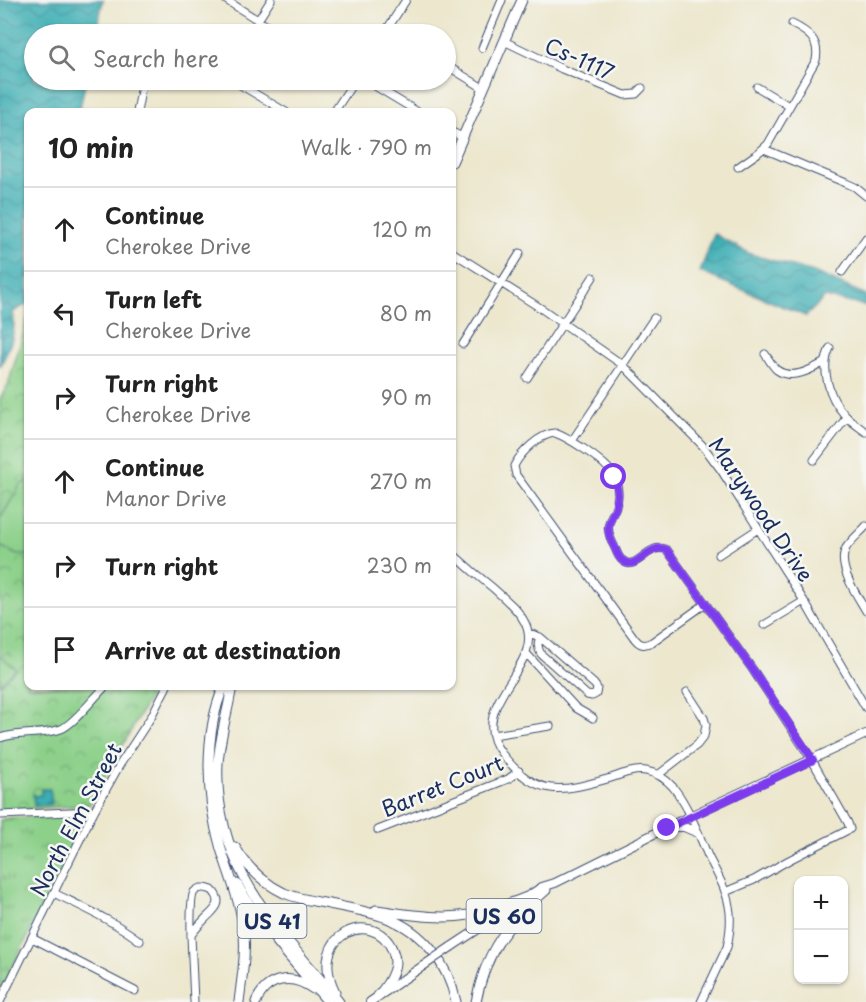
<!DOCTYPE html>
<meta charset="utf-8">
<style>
:root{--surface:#fff;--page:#f6f6f6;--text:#222;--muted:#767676;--line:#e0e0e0}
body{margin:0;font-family:"Playpen Sans",sans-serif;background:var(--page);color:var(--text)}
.controls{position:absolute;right:18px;bottom:18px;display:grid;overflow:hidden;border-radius:12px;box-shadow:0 2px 4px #0004}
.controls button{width:54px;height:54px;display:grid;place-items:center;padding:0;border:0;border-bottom:2px solid var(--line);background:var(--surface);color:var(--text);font:30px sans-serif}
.stop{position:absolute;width:18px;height:18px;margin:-14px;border:4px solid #7c3aed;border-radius:50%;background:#fff}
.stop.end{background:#7c3aed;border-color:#fff;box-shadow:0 2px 6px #0008}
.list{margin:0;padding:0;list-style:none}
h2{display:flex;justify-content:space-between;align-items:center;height:78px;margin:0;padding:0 24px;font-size:26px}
h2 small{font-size:20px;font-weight:400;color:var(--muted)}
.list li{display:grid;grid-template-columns:39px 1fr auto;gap:18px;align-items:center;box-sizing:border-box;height:84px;padding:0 24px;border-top:2px solid var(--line)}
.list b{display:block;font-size:22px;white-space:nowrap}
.list p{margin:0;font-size:20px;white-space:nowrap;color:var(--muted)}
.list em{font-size:20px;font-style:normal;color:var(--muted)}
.icon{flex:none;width:33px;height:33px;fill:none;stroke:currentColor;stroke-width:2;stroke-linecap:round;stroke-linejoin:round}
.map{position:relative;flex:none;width:866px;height:1002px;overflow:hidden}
.search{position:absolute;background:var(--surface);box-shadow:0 2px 4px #0004;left:24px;top:24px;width:432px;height:66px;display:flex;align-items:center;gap:15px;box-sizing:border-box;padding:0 21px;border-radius:33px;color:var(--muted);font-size:22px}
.panel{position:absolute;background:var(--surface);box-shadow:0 2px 4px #0004;left:24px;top:108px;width:432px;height:582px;border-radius:12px}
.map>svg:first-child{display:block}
</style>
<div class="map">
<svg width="866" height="1002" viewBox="0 0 866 1002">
<defs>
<pattern id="grass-tufts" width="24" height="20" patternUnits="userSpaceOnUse" patternTransform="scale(1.5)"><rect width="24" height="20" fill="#8cd08a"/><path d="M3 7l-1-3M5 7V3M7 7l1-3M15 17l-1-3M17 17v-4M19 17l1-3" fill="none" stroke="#72a974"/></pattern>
<pattern id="park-crowns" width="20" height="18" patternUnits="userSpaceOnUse" patternTransform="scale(1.5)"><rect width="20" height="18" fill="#8cd08a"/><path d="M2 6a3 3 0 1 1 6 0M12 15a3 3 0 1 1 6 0" fill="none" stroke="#72a974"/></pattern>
<pattern id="water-waves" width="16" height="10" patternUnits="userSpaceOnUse" patternTransform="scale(1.5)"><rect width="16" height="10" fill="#3badb3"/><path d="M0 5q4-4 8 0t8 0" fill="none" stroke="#318d95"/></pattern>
</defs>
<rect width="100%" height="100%" fill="#f6f6f2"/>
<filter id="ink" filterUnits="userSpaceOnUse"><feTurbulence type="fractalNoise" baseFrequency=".0167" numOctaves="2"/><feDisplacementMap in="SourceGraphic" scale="12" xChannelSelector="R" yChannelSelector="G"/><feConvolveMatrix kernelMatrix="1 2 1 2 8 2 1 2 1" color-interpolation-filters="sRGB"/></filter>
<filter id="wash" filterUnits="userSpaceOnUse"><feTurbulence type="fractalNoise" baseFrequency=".008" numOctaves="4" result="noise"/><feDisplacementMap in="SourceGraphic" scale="24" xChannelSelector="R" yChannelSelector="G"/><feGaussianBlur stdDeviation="1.35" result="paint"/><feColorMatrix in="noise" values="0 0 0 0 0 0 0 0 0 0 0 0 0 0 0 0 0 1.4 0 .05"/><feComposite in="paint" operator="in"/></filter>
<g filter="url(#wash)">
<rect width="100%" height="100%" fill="#ece7cd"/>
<path fill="url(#grass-tufts)" stroke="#548074" stroke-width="1.5" d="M90,814L0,991V820L8,818Z"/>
<path fill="url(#park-crowns)" stroke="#548074" stroke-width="1.5" d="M28,318V686H156L89,805L0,811V399L8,385Z"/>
<path fill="#8cd08a" stroke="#548074" stroke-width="1.5" d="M27,482L28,483V555H17L0,546V519L21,484Z
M0,655L16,669L0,684Z"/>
<path fill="url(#water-waves)" stroke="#2b6e88" stroke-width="1.5" d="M0,0H103L96,34H34V80H86L79,112H28V300L27,304L13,312C17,333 9,348 0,367Z
M714,234L750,254L816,273L866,295V306L825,297L806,316L700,272Z
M41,789H50L52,804L34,806L33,794L35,796L41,795Z"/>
</g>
<g filter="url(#ink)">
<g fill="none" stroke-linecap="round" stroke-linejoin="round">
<defs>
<path id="minor" d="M226,0L280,34
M388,28L397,34
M249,34L271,0
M384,34L406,0
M504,41L562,69L625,95L636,94L642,88
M482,48L502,0
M446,65L483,88
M232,80L286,112
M365,80L418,112
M757,87L789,106
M137,112L143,80
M334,112L355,80
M452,132L462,137
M764,149L846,183L855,187L866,196
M738,167L758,153L768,144L816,60C820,40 808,32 792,24
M452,252L542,309L623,365L703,446L721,470L804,601L866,708
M842,272L866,238
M463,344L520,253
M830,348C820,368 829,398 844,414C850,421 858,426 866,432
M765,354C769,359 772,366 777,370C792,381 812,369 825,362
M527,378L593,277
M572,441L654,318
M814,460L847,417
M866,526C860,533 851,540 846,548C836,566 857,595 866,611
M452,553C465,565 479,577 493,588C504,598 517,608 524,621C549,665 463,704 502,754C538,799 561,792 611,778C622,774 635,769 646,771C657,773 666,779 673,787C689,807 698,833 708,856C716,872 726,888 729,906C732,920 730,933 727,947L701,1002
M718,555L758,529
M705,604L652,642C644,646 640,645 635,639L516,475L514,466C521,452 540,434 555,433C566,437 575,443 584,449C600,460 619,472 618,495C617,519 599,518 615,548C617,552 618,557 622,560C636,574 649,540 667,550L753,670L812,760L848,823L850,829L789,860L754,880L725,892
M764,625L804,601
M529,633L540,637C537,642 538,649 541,654L587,695L592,696L596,694L597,688L594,684L540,637
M526,653L576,708L593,718
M493,735L550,726
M0,738C20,731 42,736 61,729C74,724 95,696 106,686
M658,775L697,745L704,736L706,725L704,718L687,692
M0,815L94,811
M378,830L508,779L519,771
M54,893C84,908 114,921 140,941
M191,935C195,930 200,924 205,919C214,910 225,903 212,890C207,888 199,886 194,892C190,898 191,928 191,936L194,1002
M32,938L135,991
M0,1002L94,811L119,766L151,717L167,686"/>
<path id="major" d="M670,827H684L698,833
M451,947L542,887L555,883L690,816L866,734
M370,1002L423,966"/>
<path id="highway" d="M452,162L522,0
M224,686C203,734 206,799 221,849C229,874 239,898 243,924C247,950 242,976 239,1002
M232,686C228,711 220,736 218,763C213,869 278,927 339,1002
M235,847C247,867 263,883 284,893C298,899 314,901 329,904C348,908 368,911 387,918C424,932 448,964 456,1002
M237,884C261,927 296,964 328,1002
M376,910C407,914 438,920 469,915C489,912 508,904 527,897
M335,992C306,933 374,908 392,949C395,956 396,965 393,972C390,981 384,989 378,996
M256,1002C267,977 292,973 313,989
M476,1002C486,950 507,924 546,890"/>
</defs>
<use href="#minor" stroke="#3a4b6f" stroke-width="9"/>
<use href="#major" stroke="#3a4b6f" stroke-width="10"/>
<use href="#highway" stroke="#3a4b6f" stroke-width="11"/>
<use href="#minor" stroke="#fff" stroke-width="7"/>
<use href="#major" stroke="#fff" stroke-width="8"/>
<use href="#highway" stroke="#fff" stroke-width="9"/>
<defs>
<path id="major-bridge" d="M423,966L451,947"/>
</defs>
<use href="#major-bridge" stroke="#3a4b6f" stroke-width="10" stroke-linecap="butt"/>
<use href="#major-bridge" stroke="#fff" stroke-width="8"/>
</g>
</g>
<g fill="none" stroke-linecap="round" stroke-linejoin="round" filter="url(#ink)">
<path stroke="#7c3aed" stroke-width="8" d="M614,477C616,483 618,489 618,495C617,520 599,519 615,548C617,552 618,557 622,560C636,574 649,541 667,550L753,670L813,760L667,828"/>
</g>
<g text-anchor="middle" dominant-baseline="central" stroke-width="5" stroke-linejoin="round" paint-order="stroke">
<g fill="#f6f6f2" stroke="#5d6b8a" stroke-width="1.5">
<rect x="466.5" y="899" width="75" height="34" rx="4.5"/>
<rect x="237.5" y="904" width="69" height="34" rx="4.5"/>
</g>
<g font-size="20" font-weight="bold" fill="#1b2f5e">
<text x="504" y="916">US 60</text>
<text x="272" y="921">US 41</text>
</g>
<g font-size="21" fill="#1b2f5e" stroke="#f6f6f2">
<text transform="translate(580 58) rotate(24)">Cs-1117</text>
<text transform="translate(762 509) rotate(56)">Marywood Drive</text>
<text transform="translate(442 785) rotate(-22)">Barret Court</text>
<text transform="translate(75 819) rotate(-62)">North Elm Street</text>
</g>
</g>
</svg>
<div class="controls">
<button>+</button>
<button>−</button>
</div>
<div class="stop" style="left:614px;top:477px"></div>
<div class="stop end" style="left:667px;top:828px"></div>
<div class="search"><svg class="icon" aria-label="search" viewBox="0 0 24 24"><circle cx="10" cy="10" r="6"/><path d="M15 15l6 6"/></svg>Search here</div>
<section class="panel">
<h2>10 min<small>Walk · 790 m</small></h2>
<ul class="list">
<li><svg class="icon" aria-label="ahead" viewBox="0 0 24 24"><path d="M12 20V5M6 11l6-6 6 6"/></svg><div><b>Continue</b><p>Cherokee Drive</p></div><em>120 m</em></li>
<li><svg class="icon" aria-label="left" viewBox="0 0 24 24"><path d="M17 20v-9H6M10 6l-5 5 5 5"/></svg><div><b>Turn left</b><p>Cherokee Drive</p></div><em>80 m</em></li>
<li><svg class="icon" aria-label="right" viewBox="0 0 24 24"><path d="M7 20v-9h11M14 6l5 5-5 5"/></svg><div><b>Turn right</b><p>Cherokee Drive</p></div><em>90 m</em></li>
<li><svg class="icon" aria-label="ahead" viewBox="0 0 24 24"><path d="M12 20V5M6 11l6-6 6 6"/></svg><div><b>Continue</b><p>Manor Drive</p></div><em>270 m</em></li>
<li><svg class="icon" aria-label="right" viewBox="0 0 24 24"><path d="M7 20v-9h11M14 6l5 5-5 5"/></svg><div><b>Turn right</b></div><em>230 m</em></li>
<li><svg class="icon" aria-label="arrive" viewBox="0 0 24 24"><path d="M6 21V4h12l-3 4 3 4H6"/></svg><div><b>Arrive at destination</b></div></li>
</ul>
</section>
</div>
